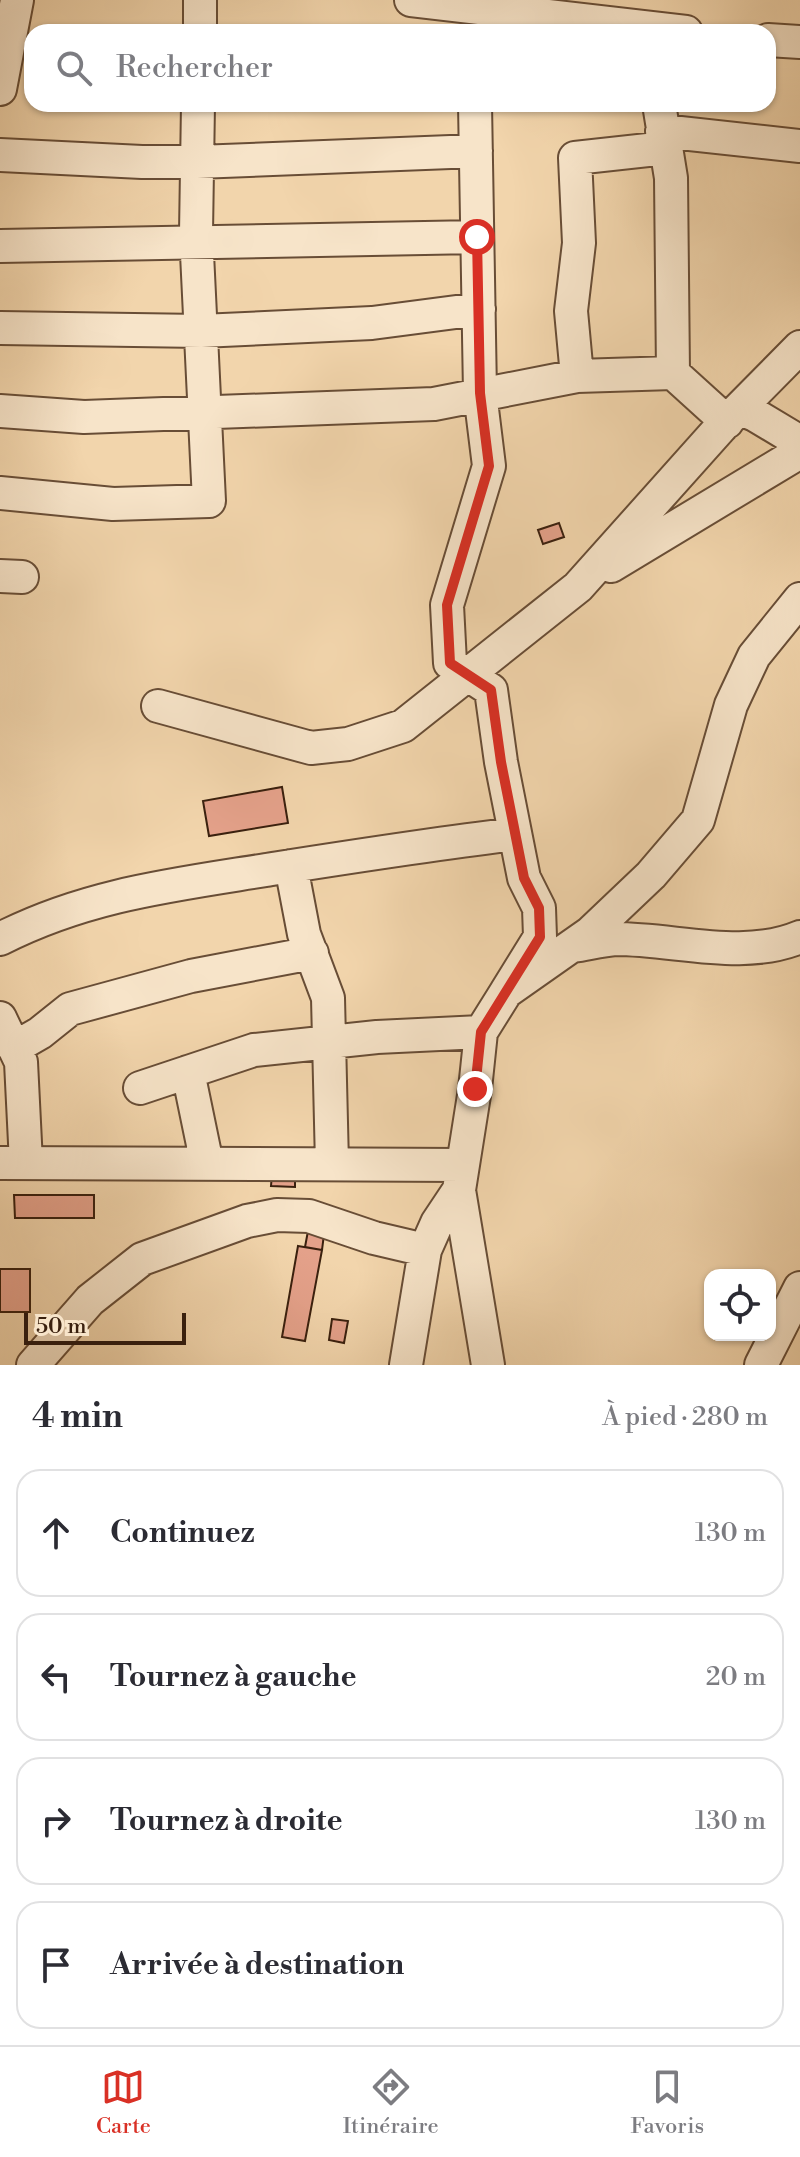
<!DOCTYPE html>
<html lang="fr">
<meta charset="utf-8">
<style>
:root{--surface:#fff;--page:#f7f7f7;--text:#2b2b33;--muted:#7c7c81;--line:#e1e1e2;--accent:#d93025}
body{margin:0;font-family:"Libre Bodoni",serif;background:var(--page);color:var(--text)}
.controls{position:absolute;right:24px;bottom:24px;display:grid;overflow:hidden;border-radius:16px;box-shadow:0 2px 6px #0004}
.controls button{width:72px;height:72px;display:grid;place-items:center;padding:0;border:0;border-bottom:2px solid var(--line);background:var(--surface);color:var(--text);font:40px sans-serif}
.scale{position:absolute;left:24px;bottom:20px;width:162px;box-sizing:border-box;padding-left:8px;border:4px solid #3a200e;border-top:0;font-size:22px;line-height:28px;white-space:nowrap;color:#3a200e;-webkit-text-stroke:6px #f7e4c9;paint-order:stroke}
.stop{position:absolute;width:24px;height:24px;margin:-18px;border:6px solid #d93025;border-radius:50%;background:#fff}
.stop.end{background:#d93025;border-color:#fff;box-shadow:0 2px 8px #0008}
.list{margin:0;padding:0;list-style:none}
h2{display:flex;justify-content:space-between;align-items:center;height:104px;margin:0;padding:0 32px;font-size:34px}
h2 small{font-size:26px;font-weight:400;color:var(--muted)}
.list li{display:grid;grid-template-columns:52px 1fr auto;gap:24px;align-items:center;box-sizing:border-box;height:128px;margin:0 16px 16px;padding:0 16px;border:2px solid var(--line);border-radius:24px}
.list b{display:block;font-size:30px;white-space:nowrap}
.list em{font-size:26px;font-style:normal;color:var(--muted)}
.icon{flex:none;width:44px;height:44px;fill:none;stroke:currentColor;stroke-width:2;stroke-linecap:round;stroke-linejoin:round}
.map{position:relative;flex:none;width:800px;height:1365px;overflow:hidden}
.search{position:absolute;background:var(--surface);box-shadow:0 2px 6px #0004;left:24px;right:24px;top:24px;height:88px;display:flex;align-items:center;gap:20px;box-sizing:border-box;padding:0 28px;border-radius:24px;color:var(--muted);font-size:30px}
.sheet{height:680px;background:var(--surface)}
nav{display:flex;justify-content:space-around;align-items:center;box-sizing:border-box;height:112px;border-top:2px solid var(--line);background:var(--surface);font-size:22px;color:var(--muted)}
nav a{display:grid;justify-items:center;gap:4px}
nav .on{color:var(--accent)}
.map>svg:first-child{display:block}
</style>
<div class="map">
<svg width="800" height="1365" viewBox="0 0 800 1365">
<rect width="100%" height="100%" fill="#f2d5ac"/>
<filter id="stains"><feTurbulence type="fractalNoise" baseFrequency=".0025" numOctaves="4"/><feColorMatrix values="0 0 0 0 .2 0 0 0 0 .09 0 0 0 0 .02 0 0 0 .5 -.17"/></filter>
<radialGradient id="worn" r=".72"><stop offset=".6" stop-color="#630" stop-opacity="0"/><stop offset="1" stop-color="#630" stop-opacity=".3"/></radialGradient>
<path fill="#e4a18a" stroke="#3a200e" stroke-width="2" d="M559,523L564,537L543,544L538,530Z
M282,787L288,823L209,836L203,801Z
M272,1174H295V1187L271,1186Z
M14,1195H94V1218H15Z
M308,1231L324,1234L322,1250L305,1247Z
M298,1246L322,1250L305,1341L282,1337Z
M0,1269H30V1312H0Z
M332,1319L348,1321L344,1343L329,1340Z"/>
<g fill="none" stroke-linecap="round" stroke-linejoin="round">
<defs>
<path id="minor" d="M411,0L686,32
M200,32V0
M768,40L800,42
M0,89L17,0
M475,104L480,393L489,466L447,605L450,663L491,690L501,762L524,878L539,908L540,937L506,992
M662,131L800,146
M0,155L142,162H197L476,151
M0,246L477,237
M0,328L201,331L372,323L479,309
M673,373L727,422
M577,376L571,311L579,243L575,158L666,148
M740,409L755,415L800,442
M0,411L84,417L434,404L577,376L673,373L671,178L659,104
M0,493L113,504L209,501L196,233L198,104
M611,566L800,452
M0,576L22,577
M158,706L311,748L348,744L403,726L578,587L721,427L800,347
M291,866L304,934L328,998L332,1164
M0,939C86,895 172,885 266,870C349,857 431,844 515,834
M573,946C587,944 602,940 616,939C676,939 743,961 800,937
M0,1018L21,1062L26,1163
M14,1048L40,1033L70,1009L191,976L312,953
M188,1072L207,1164
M140,1088L254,1050L377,1037L481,1032
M0,1163L462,1165
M459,1190L488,1365
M33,1365L90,1300L142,1259L247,1221L277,1215L309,1216L374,1238L425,1250
M406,1365L425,1250L437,1223L459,1190L475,1089L481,1032L506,992L590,933L651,875L698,820L731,705L754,656L800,599
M761,1365L800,1288"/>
</defs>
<use href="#minor" stroke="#684d36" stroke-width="36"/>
<use href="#minor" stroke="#f7e4c9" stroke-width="32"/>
</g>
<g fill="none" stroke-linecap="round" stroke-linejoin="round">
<path stroke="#d93025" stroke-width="10" d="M475,1089L481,1032L540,937L539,908L524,878L501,762L491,690L450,663L447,605L489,466L480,393L477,237"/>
</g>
<rect width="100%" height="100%" filter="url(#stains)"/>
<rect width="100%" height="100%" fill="url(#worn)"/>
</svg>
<div class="controls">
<button><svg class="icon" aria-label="locate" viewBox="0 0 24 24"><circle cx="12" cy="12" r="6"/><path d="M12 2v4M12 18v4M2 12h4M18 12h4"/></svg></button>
</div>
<div class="scale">50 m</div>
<div class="stop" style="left:477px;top:237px"></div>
<div class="stop end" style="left:475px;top:1089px"></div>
<div class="search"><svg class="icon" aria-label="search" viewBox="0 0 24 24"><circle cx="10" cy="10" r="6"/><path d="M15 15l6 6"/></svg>Rechercher</div>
</div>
<section class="sheet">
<h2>4 min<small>À pied · 280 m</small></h2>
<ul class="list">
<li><svg class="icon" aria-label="ahead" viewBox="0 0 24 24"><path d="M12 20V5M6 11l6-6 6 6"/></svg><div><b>Continuez</b></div><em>130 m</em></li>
<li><svg class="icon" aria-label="left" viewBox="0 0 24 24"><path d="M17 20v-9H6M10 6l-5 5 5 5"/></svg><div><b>Tournez à gauche</b></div><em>20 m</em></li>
<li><svg class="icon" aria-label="right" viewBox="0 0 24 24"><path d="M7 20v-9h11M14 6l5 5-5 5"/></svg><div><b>Tournez à droite</b></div><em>130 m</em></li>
<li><svg class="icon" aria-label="arrive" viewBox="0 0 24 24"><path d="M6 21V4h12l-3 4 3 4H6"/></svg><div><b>Arrivée à destination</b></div></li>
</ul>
</section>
<nav>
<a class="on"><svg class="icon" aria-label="map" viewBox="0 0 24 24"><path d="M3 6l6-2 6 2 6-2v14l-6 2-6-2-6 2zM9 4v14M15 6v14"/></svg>Carte</a>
<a><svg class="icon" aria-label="directions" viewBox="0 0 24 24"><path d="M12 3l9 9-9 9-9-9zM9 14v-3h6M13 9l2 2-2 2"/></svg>Itinéraire</a>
<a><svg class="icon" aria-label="saved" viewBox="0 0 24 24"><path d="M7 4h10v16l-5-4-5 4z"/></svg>Favoris</a>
</nav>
